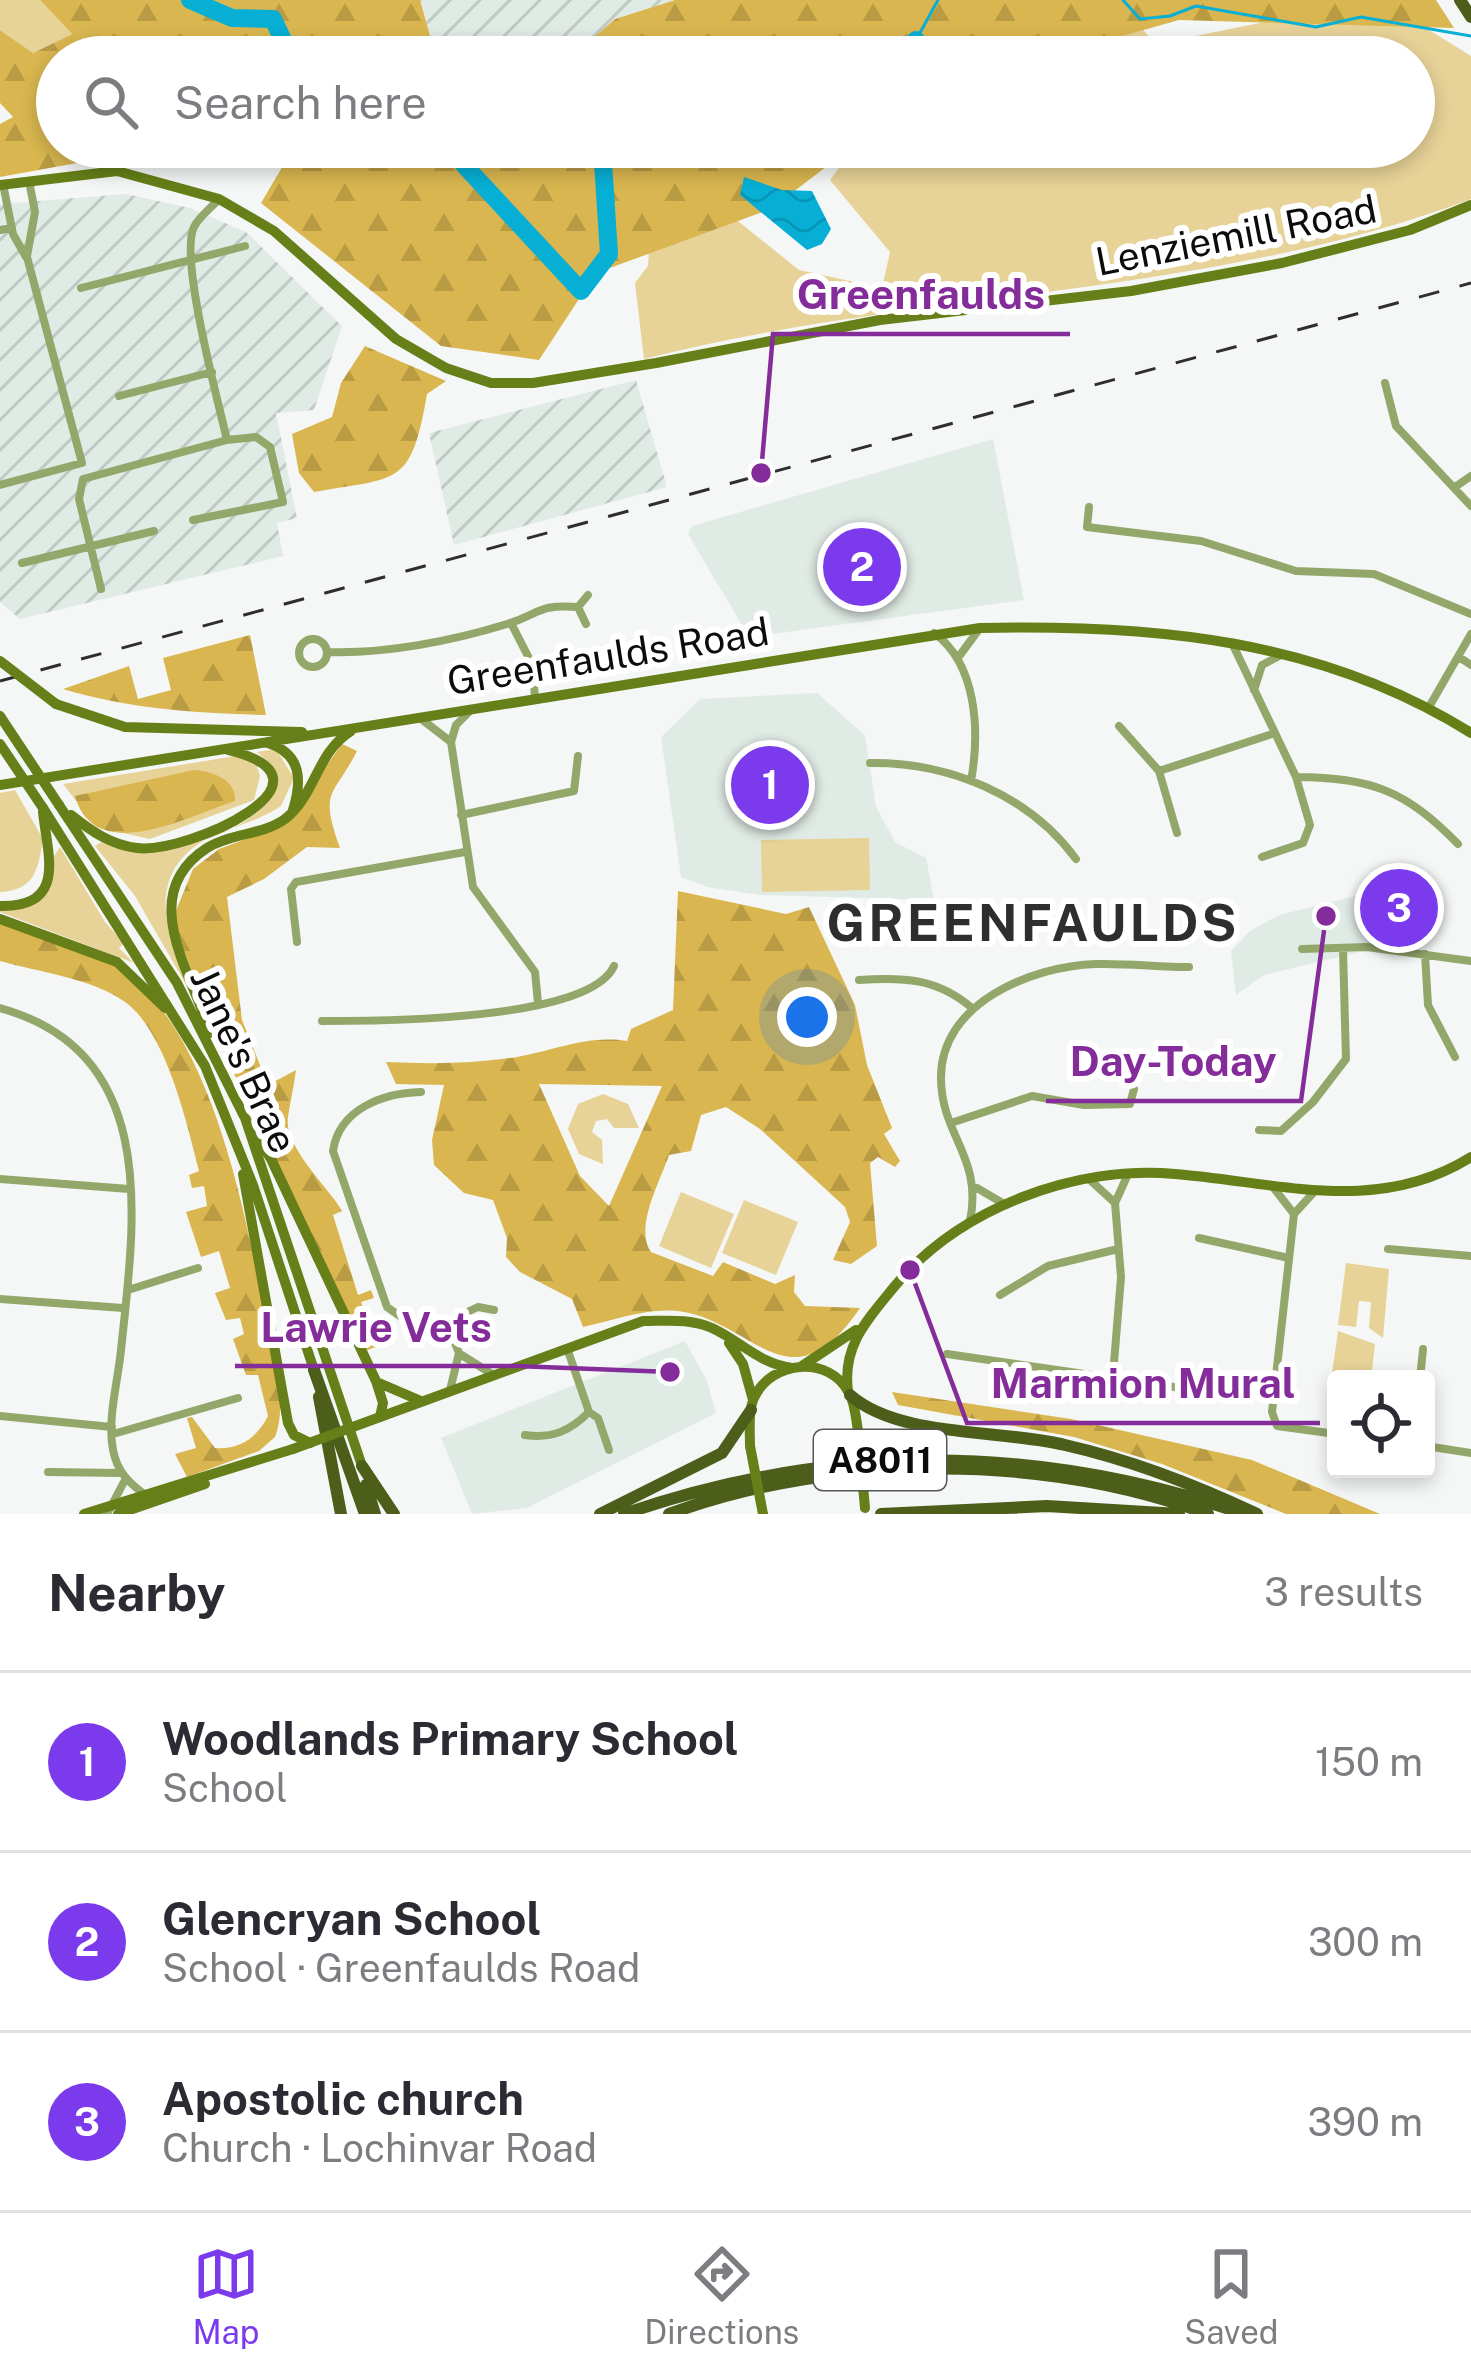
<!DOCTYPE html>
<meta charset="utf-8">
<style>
:root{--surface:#fff;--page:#f7f7f7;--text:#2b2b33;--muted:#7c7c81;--line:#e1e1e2;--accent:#7c3aed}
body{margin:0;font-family:"Public Sans",sans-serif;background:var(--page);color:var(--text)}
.controls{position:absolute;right:36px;bottom:36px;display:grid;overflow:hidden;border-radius:12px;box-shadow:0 6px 18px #0003}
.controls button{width:108px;height:108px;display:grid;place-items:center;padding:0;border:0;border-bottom:3px solid var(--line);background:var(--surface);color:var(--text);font:60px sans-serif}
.you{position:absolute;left:807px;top:1017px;width:42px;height:42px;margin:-30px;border:9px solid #fff;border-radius:50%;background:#1a73e8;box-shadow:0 0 0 18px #1a73e833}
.badge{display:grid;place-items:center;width:78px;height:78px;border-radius:50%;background:var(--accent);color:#fff;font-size:39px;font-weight:700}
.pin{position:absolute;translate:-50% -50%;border:6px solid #fff;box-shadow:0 3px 12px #0006}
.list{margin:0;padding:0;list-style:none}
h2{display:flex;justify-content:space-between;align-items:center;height:156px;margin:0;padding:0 48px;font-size:51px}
h2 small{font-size:39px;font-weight:400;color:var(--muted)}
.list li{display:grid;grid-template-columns:78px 1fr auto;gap:36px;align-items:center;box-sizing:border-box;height:180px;padding:0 48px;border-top:3px solid var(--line)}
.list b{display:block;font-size:45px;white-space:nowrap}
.list p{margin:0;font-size:39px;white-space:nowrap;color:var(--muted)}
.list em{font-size:39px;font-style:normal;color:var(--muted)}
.icon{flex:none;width:66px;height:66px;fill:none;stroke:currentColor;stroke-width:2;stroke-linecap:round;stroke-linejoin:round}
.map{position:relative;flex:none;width:1471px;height:1514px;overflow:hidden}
.search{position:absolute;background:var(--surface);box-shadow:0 6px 18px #0003;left:36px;right:36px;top:36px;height:132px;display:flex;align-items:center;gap:30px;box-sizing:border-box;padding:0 42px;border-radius:66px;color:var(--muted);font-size:45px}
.sheet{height:696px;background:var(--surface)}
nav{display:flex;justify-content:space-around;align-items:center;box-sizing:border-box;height:168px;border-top:3px solid var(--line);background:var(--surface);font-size:33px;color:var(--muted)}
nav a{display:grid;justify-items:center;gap:6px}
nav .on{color:var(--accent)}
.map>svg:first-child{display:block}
</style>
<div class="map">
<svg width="1471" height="1514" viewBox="0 0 1471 1514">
<defs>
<pattern id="industrial-furrows" width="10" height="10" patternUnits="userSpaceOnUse" patternTransform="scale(3)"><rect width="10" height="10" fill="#e1ebe5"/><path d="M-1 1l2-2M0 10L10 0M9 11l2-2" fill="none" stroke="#c0c8c3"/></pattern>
<pattern id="forest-firs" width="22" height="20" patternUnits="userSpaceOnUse" patternTransform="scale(3)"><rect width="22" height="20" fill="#d9b64f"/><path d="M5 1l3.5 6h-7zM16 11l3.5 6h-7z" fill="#b99b44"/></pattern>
<pattern id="water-waves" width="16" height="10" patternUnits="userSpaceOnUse" patternTransform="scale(3)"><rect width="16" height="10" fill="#07afd5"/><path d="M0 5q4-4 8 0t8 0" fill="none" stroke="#0695b6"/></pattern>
</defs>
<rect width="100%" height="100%" fill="#f4f7f5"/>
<path fill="#e1ebe5" d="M993,439L1024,600L749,637L688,534L692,526Z
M817,693L865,735L876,807L895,842L926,858L934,900L760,895L707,887L681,877L661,737L700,699Z
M1384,889L1381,947L1264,975L1236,995L1231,951L1250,931L1279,915Z
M685,1341L707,1381L716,1413L527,1508L472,1514L441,1438Z"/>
<path fill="url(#industrial-furrows)" d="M420,0H675L615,19L571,57H436Z
M126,194L190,208L246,232L342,326L314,410L276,413L297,518L277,523L283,556L20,619L0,602V204Z
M636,380L667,487L454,545L429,433Z"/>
<path fill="#e7d297" d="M0,0H40L72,34L33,53L0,30Z
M1115,0L1156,44L1323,10L1387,4L1471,56V199C1206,299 916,289 644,359L635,283L648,266L650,235L718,205L799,270L882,288L890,252L830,180L854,147H1414V57H917Z
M276,749L294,778L281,806C257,823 228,826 203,841C142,878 169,942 191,993L135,896L95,846L103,841C125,843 148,848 169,847C207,847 319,799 257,752Z
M236,756L256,763L260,776L254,800L150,839L96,827L63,784Z
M15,790L43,839C38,870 35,890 0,892V793Z
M869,838L870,890L762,892L761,840Z
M60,847L105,922L124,943L119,948L134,963L0,912V907C56,896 37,880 60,847Z
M603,1094L628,1104L639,1128H614L607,1119L596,1121L592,1132L602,1140L603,1164L579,1154L568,1129L578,1104Z
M681,1192L734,1214L711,1268L659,1246Z
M744,1200L798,1222L776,1275L722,1253Z
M1346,1263L1389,1269L1383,1338L1369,1328L1371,1302L1359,1301L1356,1327L1338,1325Z
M1338,1331L1375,1344L1371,1379L1331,1380Z"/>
<path fill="url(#forest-firs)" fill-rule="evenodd" d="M40,0H420L436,57H57V147L154,149L0,177V124L13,117L0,103V30L33,53L72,34Z
M675,0H1436L1454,28L1179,20L1048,57H571L615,19Z
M294,147H852L771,209L596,273L539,360L441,346L261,203Z
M365,346L446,381L427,394C411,487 399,477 314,492L299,473L292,434L332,417L341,383Z
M250,635L266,715C195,713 130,709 63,689L129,666L138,699L171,690L163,658Z
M342,744L357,751C333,798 319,789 340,848L307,847L264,879L227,897L242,1020L268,1085L296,1070C294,1086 290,1102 288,1117C283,1147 332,1191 342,1211L333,1215L358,1295L371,1290L374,1298L361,1302L378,1346L365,1351L221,1046L177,934L175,913L193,869L219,849L284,825Z
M194,770C212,771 237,780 235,801C189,816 95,867 75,796Z
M678,891L786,914L809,907L855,1005L867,1065L892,1128L884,1134L900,1161L895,1167L878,1157L870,1163L877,1246L851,1264L833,1260L850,1222L845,1207L760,1129L726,1107L701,1115L691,1151L669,1155C660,1182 634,1227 651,1252L713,1276L723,1262L775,1284L795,1275L794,1292L805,1306L860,1308C791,1409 756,1325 684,1312C650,1306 616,1320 583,1327L572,1299L520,1272L506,1257L507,1238L493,1200L464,1193L434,1165L432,1140L444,1085L396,1084L386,1062C430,1064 474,1064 517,1057C557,1050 587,1035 627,1041L631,1029L673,1010ZM539,1084L662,1086L609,1206L580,1176Z
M0,923C46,938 107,951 142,986C218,1062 249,1227 267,1329C273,1363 288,1404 275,1437L259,1451L187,1477L175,1454L196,1448L187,1418L192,1417L215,1448C239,1450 257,1438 268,1416L258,1375H246L233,1339L244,1334L240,1318L226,1320L215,1293L230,1288L219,1251L201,1257L186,1212L207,1206L204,1186L192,1188L189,1175L199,1171C187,1124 166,1031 125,1002C92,978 38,972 0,961Z
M892,1392L1071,1419L1252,1460L1380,1514H1286L1162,1464L1074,1437L898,1405Z"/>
<path fill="url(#water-waves)" d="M744,177L782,190L812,191L831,229L822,244L807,250L740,195Z"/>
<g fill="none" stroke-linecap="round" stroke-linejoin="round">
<path stroke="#07afd5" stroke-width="3" d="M1123,0L1140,19L1170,16L1196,6L1316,27L1361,17L1471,36
M916,40L938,0"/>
<path stroke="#07afd5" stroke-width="18" d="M190,0L232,18L273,19L291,57
M900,57L916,40
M457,147L464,165L581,291L609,254L602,147"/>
<path stroke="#94a76b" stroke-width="8" d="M3,184L13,234L26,257
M0,230L12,228
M27,256L35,212L29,181
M81,288L245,246
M1385,383L1396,426L1471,506
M119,396L212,372
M0,485L82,463L27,257
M1455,487L1471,476
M1089,507L1087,527L1201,541L1296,571L1374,574L1471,614
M193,520L283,502L270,447L256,437L227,440C218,401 179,257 194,227C199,217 212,207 219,199
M22,563L154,531
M101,589L79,499L83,479L227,440
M578,607L586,624
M511,623L532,664L535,697
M934,633C977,664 980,731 971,781
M299 653a14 14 0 1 1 28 0a14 14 0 1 1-28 0Z
M1232,643L1296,777L1310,825L1303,843L1262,857
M328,652C385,654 452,641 507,624C541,614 536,604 578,607L588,595
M960,655L980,628
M1459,657L1471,665
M1254,690L1262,665L1283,654
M1429,707L1471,634
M420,718L451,742L473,887L535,972L538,1003
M1119,726L1159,771L1177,833
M451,742L456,725L471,710
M870,763C949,762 1029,795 1076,859
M1159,771L1272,734
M1296,777C1372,778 1405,790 1458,844
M461,815L574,791L578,756
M297,942L291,889L296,882L465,852
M1302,949L1367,947L1471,961
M1425,954L1428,1005L1455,1057
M859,980C903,977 937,978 972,1008
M0,1008C161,1053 135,1218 121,1350C118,1381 107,1419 113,1450C117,1471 128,1482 144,1494
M322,1021C379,1021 589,1021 614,966
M421,1092C383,1093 339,1109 333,1151L387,1307L411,1324L446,1322L459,1353L450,1390
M951,1123L1032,1096L1084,1105L1130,1104L1134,1089
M1259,1130L1281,1131L1313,1102L1346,1059L1343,949
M0,1179L129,1189
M1090,1180L1114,1202
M1273,1187L1294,1214
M977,1188L1006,1205
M1314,1192L1294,1214L1272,1412L1277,1426L1336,1434
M970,1221C983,1158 942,1136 941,1080C939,1003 1032,966 1096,964C1126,963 1158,967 1189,967
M1199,1238L1289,1258
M1388,1249L1471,1256
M128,1290L198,1268
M1000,1295L1048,1266L1118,1249
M0,1299L123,1308
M446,1322L478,1307L494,1310
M460,1354L492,1374
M947,1354L1202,1391
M1113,1375L1121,1277L1115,1203L1128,1174
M1420,1379L1423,1349
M589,1412L598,1418L609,1450
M0,1416L112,1427
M113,1434L238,1398
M525,1435C552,1439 570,1431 589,1412L567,1348
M1426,1446L1471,1453
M48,1472L121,1473
M107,1514L125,1480"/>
<path stroke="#667f18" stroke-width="10" d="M0,185L117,171L219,199L274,231L396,339L446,368L491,383H533L656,363L880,320L1131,291L1282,263L1410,230L1471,205
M56,704L125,727L302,732
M268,743C302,754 302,781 293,810
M0,785L980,628C1153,624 1321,639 1471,733
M59,805L177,983L245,1118L362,1466
M43,808L205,1066L253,1185L314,1370
M71,815C91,831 111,845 137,848C187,854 352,780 228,750
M0,906C68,908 47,853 43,812
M0,919L117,962L165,1008
M210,1033C193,974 134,895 207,848C231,833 263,835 285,819C316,795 316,753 351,731
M245,1118L271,1159L376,1381L383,1403L380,1417L643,1321C667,1321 689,1318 712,1328C742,1342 758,1363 792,1368
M243,1174L288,1423L294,1435L310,1443
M729,1343L743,1364L753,1400
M802,1366L856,1330
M379,1383L421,1401
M848,1391C842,1346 867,1320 894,1287C959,1208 1075,1165 1175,1174C1277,1182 1377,1216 1471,1157
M750,1446C750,1431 748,1411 754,1398C771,1360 830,1355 849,1393C855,1403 856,1419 858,1431
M84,1514L293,1449
M118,1514L205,1484"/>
<path stroke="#4c5e19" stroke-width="12" d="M1460,0L1471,17
M314,1370L365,1514
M850,1395C899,1438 1000,1429 1065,1445C1131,1460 1196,1485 1257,1514
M319,1397L341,1514
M362,1466L394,1514
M366,1485L375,1514
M600,1514L722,1453L751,1410
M624,1514C830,1443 1038,1443 1244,1514
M669,1514C834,1454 1042,1453 1208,1514
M881,1514L1047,1506L1179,1514"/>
<path stroke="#2d2e2d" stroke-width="3" stroke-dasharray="21 21" stroke-linecap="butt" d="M0,681L1471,283"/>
<path stroke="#667f18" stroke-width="10" d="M0,661L56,704
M0,716L59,805
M0,744L43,808
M858,1431L865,1508
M750,1446L763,1514
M293,1449L380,1417"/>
</g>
<g text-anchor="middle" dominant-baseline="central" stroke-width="12" stroke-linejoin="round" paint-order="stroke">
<rect fill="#fff" stroke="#545554" stroke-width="3" x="814" y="1430" width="132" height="60" rx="9"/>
<g font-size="36" font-weight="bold" fill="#0b0c0b">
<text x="880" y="1460">A8011</text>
</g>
<g font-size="39" fill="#0b0c0b" stroke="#fff">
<text transform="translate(1236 235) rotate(-11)">Lenziemill Road</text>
<text transform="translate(608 656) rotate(-9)">Greenfaulds Road</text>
<text transform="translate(244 1060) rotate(65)">Jane's Brae</text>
</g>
<g font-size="51" font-weight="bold" letter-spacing="3" fill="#2c2f2d" stroke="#fff">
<text x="1033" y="922">GREENFAULDS</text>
</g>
</g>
<path fill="none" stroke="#842d9a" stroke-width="4.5" d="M761 473L773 334H1070M1326 916L1301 1101H1046M670 1372L516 1366H235M910 1270L967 1423H1320"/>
<g fill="#842d9a" stroke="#fff" stroke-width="4.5">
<circle cx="761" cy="473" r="12"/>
<circle cx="1326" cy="916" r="12"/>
<circle cx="670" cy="1372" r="12"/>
<circle cx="910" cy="1270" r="12"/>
</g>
<g font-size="42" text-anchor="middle" font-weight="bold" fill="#842d9a" stroke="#fff" stroke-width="12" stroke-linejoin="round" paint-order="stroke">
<text x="921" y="309">Greenfaulds</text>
<text x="1173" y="1076">Day-Today</text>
<text x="376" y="1342">Lawrie Vets</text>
<text x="1143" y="1398">Marmion Mural</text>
</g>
</svg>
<div class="controls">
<button><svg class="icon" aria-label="locate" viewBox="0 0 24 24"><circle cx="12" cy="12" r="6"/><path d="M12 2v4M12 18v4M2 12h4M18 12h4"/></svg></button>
</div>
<div class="you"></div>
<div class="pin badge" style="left:770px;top:785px">1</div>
<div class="pin badge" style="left:862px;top:567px">2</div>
<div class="pin badge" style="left:1399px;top:908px">3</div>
<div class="search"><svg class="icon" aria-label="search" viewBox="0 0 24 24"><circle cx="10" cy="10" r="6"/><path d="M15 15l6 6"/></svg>Search here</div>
</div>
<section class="sheet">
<h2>Nearby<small>3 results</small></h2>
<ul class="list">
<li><span class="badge">1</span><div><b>Woodlands Primary School</b><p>School</p></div><em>150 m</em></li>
<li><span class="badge">2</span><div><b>Glencryan School</b><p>School · Greenfaulds Road</p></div><em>300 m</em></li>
<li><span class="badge">3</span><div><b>Apostolic church</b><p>Church · Lochinvar Road</p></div><em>390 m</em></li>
</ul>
</section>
<nav>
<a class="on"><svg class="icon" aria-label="map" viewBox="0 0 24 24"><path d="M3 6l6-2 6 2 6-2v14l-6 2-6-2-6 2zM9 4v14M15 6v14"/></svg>Map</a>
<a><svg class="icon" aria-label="directions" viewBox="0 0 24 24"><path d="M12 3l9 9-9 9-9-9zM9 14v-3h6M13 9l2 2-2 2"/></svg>Directions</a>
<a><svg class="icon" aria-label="saved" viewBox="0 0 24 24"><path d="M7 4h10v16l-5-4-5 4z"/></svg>Saved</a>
</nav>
